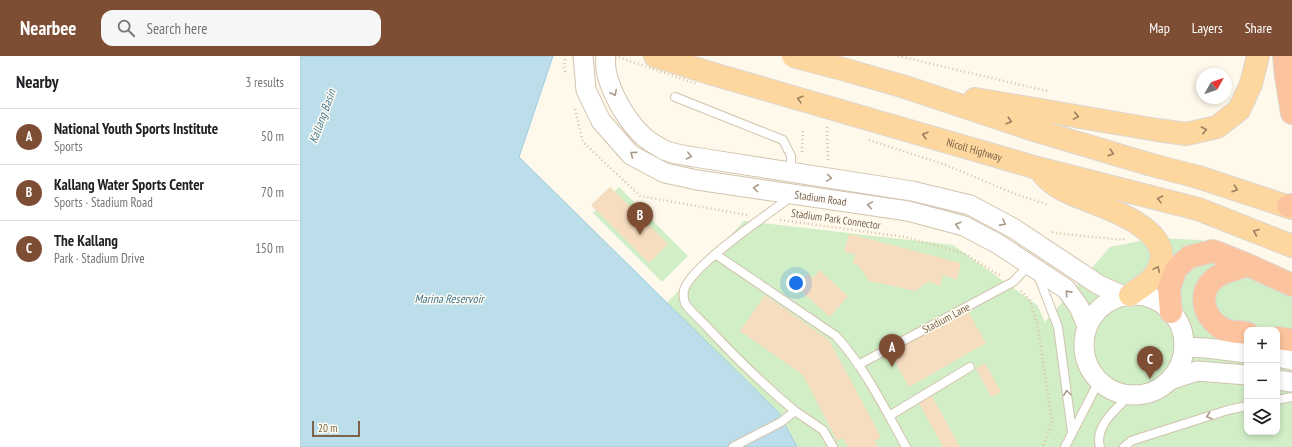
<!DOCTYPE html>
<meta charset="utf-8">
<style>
:root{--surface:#fff;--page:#f6f6f6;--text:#202124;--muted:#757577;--line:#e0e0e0;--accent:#7e4e34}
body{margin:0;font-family:"PT Sans Narrow",sans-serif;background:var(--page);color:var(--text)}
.controls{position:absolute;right:12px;bottom:12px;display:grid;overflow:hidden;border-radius:8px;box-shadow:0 2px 6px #0003}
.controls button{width:36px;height:36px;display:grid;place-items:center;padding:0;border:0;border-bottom:1px solid var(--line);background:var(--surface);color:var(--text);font:20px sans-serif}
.compass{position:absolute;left:896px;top:12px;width:36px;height:36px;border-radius:50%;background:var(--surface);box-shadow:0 2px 6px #0003;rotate:50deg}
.scale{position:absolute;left:12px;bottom:10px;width:48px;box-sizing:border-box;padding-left:4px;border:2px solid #7c634a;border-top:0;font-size:11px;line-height:14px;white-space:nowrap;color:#7c634a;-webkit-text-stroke:3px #fffcf2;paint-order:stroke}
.you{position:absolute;left:496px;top:227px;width:14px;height:14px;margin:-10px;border:3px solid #fff;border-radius:50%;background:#1a73e8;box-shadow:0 0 0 6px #1a73e833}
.badge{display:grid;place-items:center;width:26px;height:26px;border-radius:50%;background:var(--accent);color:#fff;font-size:13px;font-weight:700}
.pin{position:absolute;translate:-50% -33px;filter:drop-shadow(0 1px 2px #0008)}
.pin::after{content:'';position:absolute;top:21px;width:14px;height:12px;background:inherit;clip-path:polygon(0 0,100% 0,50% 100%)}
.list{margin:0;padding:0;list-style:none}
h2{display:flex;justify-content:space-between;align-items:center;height:52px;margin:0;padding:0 16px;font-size:17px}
h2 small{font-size:13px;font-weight:400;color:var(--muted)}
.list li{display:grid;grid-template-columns:26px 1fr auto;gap:12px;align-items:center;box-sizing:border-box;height:56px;padding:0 16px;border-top:1px solid var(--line)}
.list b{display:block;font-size:15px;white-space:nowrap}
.list p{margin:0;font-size:13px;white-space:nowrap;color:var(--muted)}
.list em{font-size:13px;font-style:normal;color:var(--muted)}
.icon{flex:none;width:22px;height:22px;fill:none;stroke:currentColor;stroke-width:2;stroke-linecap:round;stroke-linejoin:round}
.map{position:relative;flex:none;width:992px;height:391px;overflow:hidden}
header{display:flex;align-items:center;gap:24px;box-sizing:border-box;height:56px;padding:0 20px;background:var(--accent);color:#fff}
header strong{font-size:19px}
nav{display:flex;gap:22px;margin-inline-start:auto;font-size:14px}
.search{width:280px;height:36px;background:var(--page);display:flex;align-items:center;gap:10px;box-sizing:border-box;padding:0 14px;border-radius:12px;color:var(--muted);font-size:15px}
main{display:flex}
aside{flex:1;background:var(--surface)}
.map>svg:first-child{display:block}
</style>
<header>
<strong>Nearbee</strong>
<div class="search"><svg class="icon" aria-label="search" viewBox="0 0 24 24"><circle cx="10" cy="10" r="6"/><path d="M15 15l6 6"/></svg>Search here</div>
<nav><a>Map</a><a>Layers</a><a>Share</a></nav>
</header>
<main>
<aside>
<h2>Nearby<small>3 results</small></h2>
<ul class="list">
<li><span class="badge">A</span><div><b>National Youth Sports Institute</b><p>Sports</p></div><em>50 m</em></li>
<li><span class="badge">B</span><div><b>Kallang Water Sports Center</b><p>Sports · Stadium Road</p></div><em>70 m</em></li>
<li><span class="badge">C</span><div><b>The Kallang</b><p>Park · Stadium Drive</p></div><em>150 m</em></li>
</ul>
</aside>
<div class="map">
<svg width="992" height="391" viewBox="0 0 992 391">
<rect width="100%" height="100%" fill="#fef9ea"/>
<path fill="#d1eec7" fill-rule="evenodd" d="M319,131L388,200L362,226L293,157Z
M444,165L653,189L737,249L745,266L810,191L854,182L901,184L992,229V391H497L478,356L367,247ZM947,274H977V376H947Z"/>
<path fill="#bcddea" stroke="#a2cbdd" d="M0,0H253L219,101L478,356L497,391H0Z"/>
<path fill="#f6ddc0" d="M310,131L368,188L349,207L291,149Z
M549,178L661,207L657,224L643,219L640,230L629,225L615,235L569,225L558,209L553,208L555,198L544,196Z
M519,214L548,240L530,261L501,235L507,228L502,224L508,218L513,222Z
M465,239L529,284L581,381L575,385L578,391H548L543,382L537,385L503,319L440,275Z
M666,252L686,287L609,331L589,296Z
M685,307L701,336L691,341L676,312Z
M632,340L660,391H643L619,347Z"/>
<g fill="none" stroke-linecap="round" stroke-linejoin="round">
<defs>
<path id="service" d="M375,41L483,84L491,100V116
M415,198L536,280C565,312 585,353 606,391
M738,219L758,271L772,376
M558,309L713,226L729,209
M977,344L992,341
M495,355L523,374L533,391
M589,360L670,311
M433,391L481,366L495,355C465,330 436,302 409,273C402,265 393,258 386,249C384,246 383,238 384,234C391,210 468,158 491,141
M765,391L799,325
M800,391C794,370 817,352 830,339
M824,391L831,385L840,382L928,354L947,350"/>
<g id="tertiary">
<path id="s1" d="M283,0L286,34L301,65L331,99L365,117L397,124L608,155L664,170L698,188L766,233L779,251L787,270"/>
<path d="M306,0C302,24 324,61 341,78C346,84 357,90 364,94C373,98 385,99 394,101L612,135L670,149L713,172L799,229L824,240"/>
<circle cx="834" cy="289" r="50"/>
<path d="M884,291L906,292L947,297"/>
<path d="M977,301L992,304"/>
<path d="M870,324L897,315L947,319"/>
<path d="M977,324L992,326"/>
</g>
<path id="trunk" d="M355,0L413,18
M546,14L605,31L734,74L852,109L898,121L992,152
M675,43L857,74L886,78L917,71L939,54L951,28L958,0
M703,102L737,112L898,153L992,190
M743,118C750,126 760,133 770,137C798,150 888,174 854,220C848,228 838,233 830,239"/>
<path id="motorway" d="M984,0L986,20L992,57
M988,150L992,149
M871,256L869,232L876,213L889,201L913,195L948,209L992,229
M947,277C940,276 929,276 923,273C902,261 896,234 918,220C925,215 940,212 948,209
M977,282L992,284"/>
</defs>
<use href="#service" stroke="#d2c3ae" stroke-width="10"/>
<use href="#tertiary" stroke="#d2c3ae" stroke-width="21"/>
<use href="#trunk" stroke="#ddd6d0" stroke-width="24"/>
<use href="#motorway" stroke="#ddd6d0" stroke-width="24"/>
<path stroke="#dcc1a2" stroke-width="2.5" stroke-dasharray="1 3" stroke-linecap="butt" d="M598,0L747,35
M265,3L264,10L266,19
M275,53L283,86L340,140L447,159
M527,71L528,104
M502,96L503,72
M715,138L749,149
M480,164L605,181L663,197L701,220
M752,176L755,177L823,184L825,181
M721,235L729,243L737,267L752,365L743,391"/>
<use href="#service" stroke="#fff" stroke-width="8"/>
<use href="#tertiary" stroke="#fff" stroke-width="19"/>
<use href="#trunk" stroke="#fed79f" stroke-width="22"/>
<use href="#motorway" stroke="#fcc49e" stroke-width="22"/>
<defs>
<g id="trunk-bridge">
<path d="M493,0L546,14"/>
<path id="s2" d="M413,18L703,102"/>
</g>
</defs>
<use href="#trunk-bridge" stroke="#ddd6d0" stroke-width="24" stroke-linecap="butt"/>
<path stroke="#dcc1a2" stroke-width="2.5" stroke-dasharray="1 3" stroke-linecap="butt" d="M315,0L397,28
M569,84L646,109L715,138"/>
<use href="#trunk-bridge" stroke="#fed79f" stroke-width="22"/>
</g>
<defs><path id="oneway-chevron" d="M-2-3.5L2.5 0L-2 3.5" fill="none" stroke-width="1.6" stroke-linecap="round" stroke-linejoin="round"/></defs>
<g stroke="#aa9a89">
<use href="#oneway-chevron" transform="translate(314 37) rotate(63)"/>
<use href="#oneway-chevron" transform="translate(333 98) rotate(-143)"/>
<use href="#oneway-chevron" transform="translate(389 100) rotate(13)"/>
<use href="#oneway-chevron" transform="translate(529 122) rotate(9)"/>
<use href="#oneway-chevron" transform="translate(456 132) rotate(-172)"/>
<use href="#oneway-chevron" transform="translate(570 149) rotate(-171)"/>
<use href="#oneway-chevron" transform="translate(703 167) rotate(29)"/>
<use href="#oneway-chevron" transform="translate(658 169) rotate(-164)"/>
<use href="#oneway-chevron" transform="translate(768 237) rotate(-132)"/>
<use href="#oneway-chevron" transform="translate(767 337) rotate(-97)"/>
<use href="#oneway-chevron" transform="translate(909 360) rotate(162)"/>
</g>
<g stroke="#9c805f">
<use href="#oneway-chevron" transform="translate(500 43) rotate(-164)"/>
<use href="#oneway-chevron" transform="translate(776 60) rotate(10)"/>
<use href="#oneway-chevron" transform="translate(709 65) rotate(18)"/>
<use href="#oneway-chevron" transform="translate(904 74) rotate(-13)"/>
<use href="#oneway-chevron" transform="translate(625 79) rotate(-164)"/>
<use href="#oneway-chevron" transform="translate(811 97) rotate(17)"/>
<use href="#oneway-chevron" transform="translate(935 133) rotate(18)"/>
<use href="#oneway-chevron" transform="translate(860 143) rotate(-166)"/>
<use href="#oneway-chevron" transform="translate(956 176) rotate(-158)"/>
<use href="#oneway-chevron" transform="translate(857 213) rotate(-66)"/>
</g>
<g text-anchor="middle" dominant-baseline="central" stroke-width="3" stroke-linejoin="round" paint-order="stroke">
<g font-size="11" fill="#7c634a" stroke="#fffcf2">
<text stroke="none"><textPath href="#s2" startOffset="272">Nicoll Highway</textPath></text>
<text stroke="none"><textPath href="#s1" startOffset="310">Stadium Road</textPath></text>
<text transform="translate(536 163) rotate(8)">Stadium Park Connector</text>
<text transform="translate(646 262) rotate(-28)">Stadium Lane</text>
</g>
<g font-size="12" font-style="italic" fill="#417890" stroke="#fffcf2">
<text transform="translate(22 60) rotate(-70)">Kallang Basin</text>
<text x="149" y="242">Marina Reservoir</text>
</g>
</g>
</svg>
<div class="controls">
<button>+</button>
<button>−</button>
<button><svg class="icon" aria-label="layers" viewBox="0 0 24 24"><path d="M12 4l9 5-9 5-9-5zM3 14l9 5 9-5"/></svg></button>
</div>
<svg class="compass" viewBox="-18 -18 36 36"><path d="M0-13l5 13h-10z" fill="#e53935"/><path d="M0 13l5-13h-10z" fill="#757577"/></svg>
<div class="scale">20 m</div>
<div class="you"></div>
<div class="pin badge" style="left:592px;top:311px">A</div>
<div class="pin badge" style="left:340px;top:179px">B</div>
<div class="pin badge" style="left:850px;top:323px">C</div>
</div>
</main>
